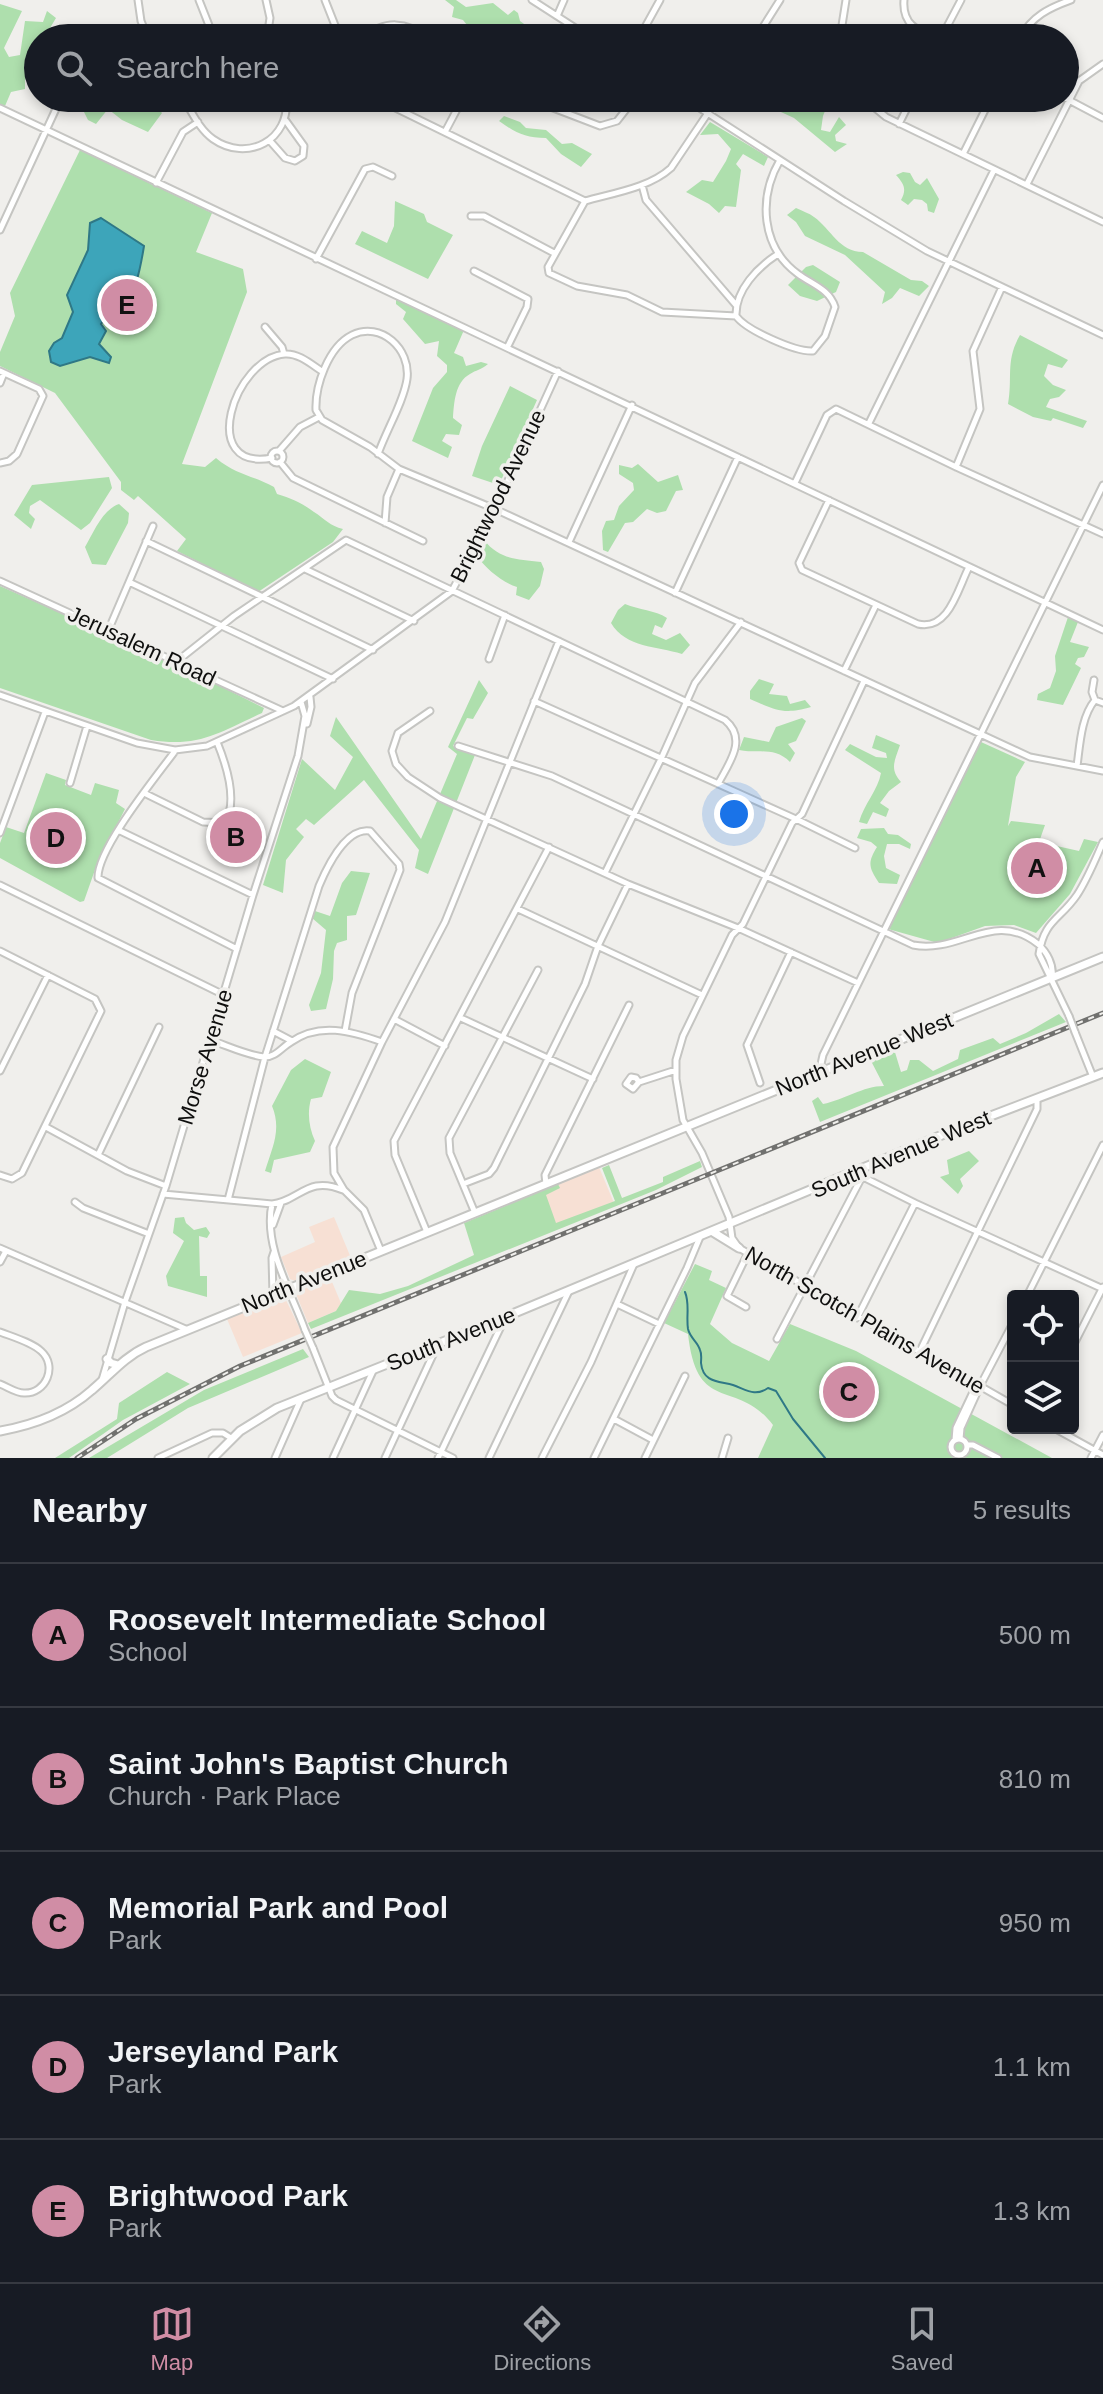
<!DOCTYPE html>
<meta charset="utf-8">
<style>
:root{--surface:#171b24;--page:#20242c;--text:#f1f3f6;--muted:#9ea1a6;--line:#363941;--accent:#d08da5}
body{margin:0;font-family:Arial,sans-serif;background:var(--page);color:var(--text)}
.controls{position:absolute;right:24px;bottom:24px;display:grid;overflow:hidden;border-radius:8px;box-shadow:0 4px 12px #0003}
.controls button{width:72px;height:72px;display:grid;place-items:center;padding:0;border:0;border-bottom:2px solid var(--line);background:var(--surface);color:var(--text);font:40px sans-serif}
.you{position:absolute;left:734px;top:814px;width:28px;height:28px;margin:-20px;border:6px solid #fff;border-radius:50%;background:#1a73e8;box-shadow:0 0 0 12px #1a73e833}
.badge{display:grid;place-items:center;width:52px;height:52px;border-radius:50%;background:var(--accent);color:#111;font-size:26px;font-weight:700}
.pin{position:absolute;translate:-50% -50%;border:4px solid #fff;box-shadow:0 2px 8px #0006}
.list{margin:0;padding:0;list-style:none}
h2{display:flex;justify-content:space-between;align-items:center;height:104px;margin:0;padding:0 32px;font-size:34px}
h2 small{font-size:26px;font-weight:400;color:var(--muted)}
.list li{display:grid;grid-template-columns:52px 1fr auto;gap:24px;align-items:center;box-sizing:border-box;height:144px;padding:0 32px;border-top:2px solid var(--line)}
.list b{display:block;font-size:30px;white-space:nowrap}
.list p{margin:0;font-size:26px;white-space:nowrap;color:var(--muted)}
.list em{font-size:26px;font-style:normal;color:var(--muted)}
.icon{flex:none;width:44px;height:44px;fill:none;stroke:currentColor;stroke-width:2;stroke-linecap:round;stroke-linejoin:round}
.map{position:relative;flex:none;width:1103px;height:1458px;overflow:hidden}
.search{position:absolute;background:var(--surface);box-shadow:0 4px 12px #0003;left:24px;right:24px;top:24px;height:88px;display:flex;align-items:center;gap:20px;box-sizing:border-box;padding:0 28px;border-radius:44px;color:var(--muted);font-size:30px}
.sheet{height:824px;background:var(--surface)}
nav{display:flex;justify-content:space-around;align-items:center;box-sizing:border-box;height:112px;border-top:2px solid var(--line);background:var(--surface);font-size:22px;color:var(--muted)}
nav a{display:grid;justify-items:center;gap:4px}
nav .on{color:var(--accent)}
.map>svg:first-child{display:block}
</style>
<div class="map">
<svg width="1103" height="1458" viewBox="0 0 1103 1458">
<rect width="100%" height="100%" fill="#f0efec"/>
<path fill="#f7e0d4" d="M599,1167L614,1203L557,1226L542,1190Z
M334,1217L351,1258L295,1281L290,1279L281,1257L315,1242L309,1227Z
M330,1277L343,1308L308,1323L296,1294L297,1290Z
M284,1296L302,1333L243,1357L227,1319Z"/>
<path fill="#aedfad" d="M445,0H456L466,7L493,3L508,15L514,10L518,13L520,21L535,32L532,38H506L495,30C482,37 472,32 463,20L452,17L454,7Z
M0,4L22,11L4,48L9,57L20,55L25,21L43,22L47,11L56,18L44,38H38V58L25,80V89L11,92L5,106L0,104Z
M90,98H149L162,113L148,132L122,120L108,109L96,124L88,120L82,108Z
M757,98H803L811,104L818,98L829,101L823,116L821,130L830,132L839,117L846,125L835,135L836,141L847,144L835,152L794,118L770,107L763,110Z
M504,116L520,122L526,128L546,130L562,144L572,143L592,154L581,167L561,154L546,138C525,138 516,133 499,121Z
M710,122L768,157L764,166L743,154L736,164L741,170L736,207L725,206L719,213L709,204L686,192L702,180L713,182L726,161L731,149L718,134L700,135Z
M80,150L212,213L196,252L243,269L247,292L182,464L205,467L216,458C236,475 252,475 274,487L277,494C291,498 302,503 314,512C325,519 330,526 343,529L333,542L258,592L177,551L186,539L138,496L134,500L121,490V482L55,393L0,366V352L15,316L10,293Z
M903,172L910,173L915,182L920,185L927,178L939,199L934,213L928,211L927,204L922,200L914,199L908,205L901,200C907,189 904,184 896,175Z
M395,201L424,214L427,222L453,235L428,279L355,244L362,231L387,243L394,226Z
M796,208C802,211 809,213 814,217C831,229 839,252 863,252L911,280L922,281L929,286L919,296L900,288L892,298L882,304L885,292L845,255L805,236L796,222L787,215Z
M813,265L840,282L836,292L817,301L800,296L788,285L806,267Z
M396,298L464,330L454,353L463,357L466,366L481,362L488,364C481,370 476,370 470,374C455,382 454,403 453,418L462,425L459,435L446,434L442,441L452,447L448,458L412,441L433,388L447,372V365L437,356L439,341L425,344L403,319L406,312L396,304Z
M1020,335L1068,360L1062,368L1048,364L1044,376L1053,385L1066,390L1059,397L1050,399L1046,407L1087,421L1083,428L1053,418L1051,421L1033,417L1008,404C1013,377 1005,361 1020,335Z
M510,386L537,400L499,485L472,476L482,446Z
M638,464L658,482L678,475L683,490L676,491L666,511L657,513L647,509L633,522L625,523L608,552L603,550L602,531L606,521L614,520L619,506L634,490L633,483L619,474V465L632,468Z
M109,477L112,488L90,523L81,530L40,500L30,506L29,513L35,519L31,529L14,515L32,485Z
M119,504L129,513L128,523L106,565L92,564L85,547C94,532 102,510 119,504Z
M484,540C500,560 517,559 541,562L544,569L540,586L529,600L516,595L517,587C503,583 485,568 477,556Z
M0,586L178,665L264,708L262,713C220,732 199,748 151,740L0,688Z
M625,604C639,610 655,610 667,618L662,628L655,625L652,634L666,640L680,633L690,645L682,654C657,646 626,648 611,623L618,610Z
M1068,617L1078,622L1070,642L1089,647L1084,657L1078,658L1075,664L1081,668L1063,705L1037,700L1038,694L1050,688L1056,671L1055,656Z
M759,679L774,684L769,694L787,696L790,704L805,700L811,707C783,715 776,710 750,699V691Z
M479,680L488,693L473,719L467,718L453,746L475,755L428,874L415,868L419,850L364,780L314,825L306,819L296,829L304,837L286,860L283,893L263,885L302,759L335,790L353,757L330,736L336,717L421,839L457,754L448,747Z
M802,718L806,721L796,741L788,744L795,753L790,762C774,746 758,754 739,750L744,737L769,742L776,727Z
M876,735L900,745C895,760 889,769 901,782L889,791L880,803L889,809L886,817L873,812L867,824L859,822C864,804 878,790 881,773L845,750L850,744L876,757L887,758L886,753L872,748Z
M981,742L1025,762L1016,777L1008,826L1011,821L1045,825L1039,842L1079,851L1084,839L1098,842L1070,894L1036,933L1014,925L985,926L938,943L888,929Z
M46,773L66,780L65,785L91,795L95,783L119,790L116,803L125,809L96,867L84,901L80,902L0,858V843L6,827L24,833Z
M884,828L888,834L898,835L911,844L910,849L899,844H887L884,856L886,868L900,875L897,884L879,883C869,868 867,863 877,847L871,842L857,838L861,829Z
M351,871L370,873L356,915L347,916V940L337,943L334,951L333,979L326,1009L311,1011L309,1005L321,973L326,930L312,918L315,911L330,916L342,883Z
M1059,1014L1066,1022L820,1122L812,1101L818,1097L823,1104C844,1100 863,1086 884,1086L870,1059L894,1049L901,1072L907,1070L910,1060H919L933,1071L958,1059L960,1050L993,1038L1000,1044L1026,1033Z
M305,1059L331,1072L322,1097L311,1099C307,1113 309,1128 315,1141L310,1152L274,1160L271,1173L265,1171C272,1148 282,1130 272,1106L291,1070Z
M969,1151L979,1161L960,1179L963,1186L958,1194L940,1177L949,1174L947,1160Z
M700,1161L702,1167L656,1190L311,1329L308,1323L336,1311L349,1290L380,1294L408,1286L474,1255L464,1223L558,1184L560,1188L546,1195L556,1223L615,1201L602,1168L609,1165L622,1198L663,1182V1177Z
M184,1217L186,1223L194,1230L206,1227L210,1233L207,1238L199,1236L200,1276H207V1297L168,1286L166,1276L184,1241L173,1233L175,1218Z
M695,1264L712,1271L709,1280L726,1288L710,1324L732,1343L769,1361L790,1324L856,1351L1052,1458H758L773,1425C736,1377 697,1416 688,1334L664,1323Z
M303,1349L309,1357L188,1408L107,1458H89L204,1390Z
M167,1372L190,1384L123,1420L69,1458H55L117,1419L119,1403Z"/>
<path fill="#3da5ba" stroke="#2f7886" stroke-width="2" d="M101,218L144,246C140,271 135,294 121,316L109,314L101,324L106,331L99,344L111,357L109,363L90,357L60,366L51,362L49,351L54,343L62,338L73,312L67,295L88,250L90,223Z"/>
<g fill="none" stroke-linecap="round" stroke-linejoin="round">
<path stroke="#2f7886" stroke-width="2" d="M685,1292C690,1304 686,1316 688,1329C690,1338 698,1342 700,1350C702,1354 701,1359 701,1363C703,1383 719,1381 733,1385C747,1390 755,1397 768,1388L776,1391L793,1419L825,1458"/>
<defs>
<path id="minor" d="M138,0L141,21L148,38
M199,0L214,38
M266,0L270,18L267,38
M325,0L340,38
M532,0L591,38
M904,0C902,24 917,31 937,38
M557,16L564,0
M138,38L146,34
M365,38C383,20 408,21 426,38
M639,38L660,0
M756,38L780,0
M840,38L846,0
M941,38L961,0
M1020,38C1032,16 1049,8 1071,0
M34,74L38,76
M82,98L91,102
M183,98C192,112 199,129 213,139C247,163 291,140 286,98
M375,98L585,201
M527,98L600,126L617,121L635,98
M684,98L844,201L927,251L1103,335
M718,98L671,168C649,188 613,193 585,201L548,267L549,273L577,286L627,295L662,312L736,316C746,330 795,352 813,351L825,336L835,307C829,289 813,285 798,274C761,247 758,198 780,160
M863,98L886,117L1103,222
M1065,98L1103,118
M0,108L1103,630
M899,124L912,98
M445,132L463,98
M270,141L285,158L295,161L303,156L304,146L286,121
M963,154L991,98
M156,183L183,132L198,122
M1027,184L1079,81L1103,64
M642,185L646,200L736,305
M471,216H484L554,253
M0,230L61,98
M316,259L365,169L373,167L392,176
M474,271L528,299L527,307L507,348
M736,316C735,290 758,267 778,254
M265,327L282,347L284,354
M0,371L39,389L43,396L17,454L9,461L0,463
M0,383L4,373
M869,423L994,170
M279,451L300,427L319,417
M271 457a6 6 0 1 1 12 0a6 6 0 1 1-12 0Z
M378,454C386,431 404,401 407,379C411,349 381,321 352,335C328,347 315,386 316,410L322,420L370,447L399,469L495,509L1030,757L1103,771
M272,458C197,472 234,358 285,354C299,353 312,365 323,372
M280,462L293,478L423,541
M956,467L980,409L973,351L1002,287
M795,483L827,415L836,409L956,467L1103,534
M829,500L799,563L802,570L918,624C949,631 958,588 969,567
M385,523L387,497L399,469
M146,541L373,650
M569,542L632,405
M305,569L414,621
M0,581L283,711
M129,582L333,679
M675,593L738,457
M108,631L153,526
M489,659L505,615
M176,662L234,616L346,540L725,720C748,739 729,763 718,784
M844,671L876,605
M1094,680L1092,692L1095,700
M864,681L802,814L792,823L743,924L732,935L683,1036L676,1060V1079L683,1120L702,1153L729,1217L732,1238L739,1248L1013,1405
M0,695L137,743L175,750L207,746L294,706L452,591L495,509L558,371
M534,701L796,819L855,848
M430,711L398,733L392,751L396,764L408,777L440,798L628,884L738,928L858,983
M307,724L311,707L310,697
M458,746L552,776L913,945C960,954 994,909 1038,944C1047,952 1054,965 1052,977
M175,751C156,777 97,849 98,878L237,949
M1077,766C1080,744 1081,717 1095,700L1103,703
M70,783L87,726
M144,793L203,822L225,823C238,801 226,764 217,742
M118,830L253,895
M0,833L45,712
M605,873L661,759L695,683L741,622
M0,885L224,995
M518,909L702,995
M0,951L95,999L101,1011L22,1173L12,1179L0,1175
M1069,1016L1039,954C1044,920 1060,920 1077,895C1088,878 1095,860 1103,842
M461,1018L593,1079
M394,1019L445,1046
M273,1031L292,1041
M1075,1032L1093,1077
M210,1040C226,1045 246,1055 264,1057C275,1058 282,1047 291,1042C319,1022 351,1031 382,1042
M824,1070L821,1064L823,1055L1103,485
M0,1071L48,975
M639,1082L636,1078L631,1077L626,1084L633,1089L639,1082L676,1070
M760,1083L747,1045L791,952
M46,1127L127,1171L166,1186
M98,1155L159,1027
M855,1173L915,1203L1103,1289
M463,1184L489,1174L494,1168L585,984L598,946L628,884
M546,1184L545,1175L629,1005
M163,1194L272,1204C300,1201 307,1175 343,1190
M228,1200L265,1057L319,886C327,867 346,827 370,831L399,864L400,870L352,993L345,1031
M75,1202L83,1208L149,1234
M272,1204C263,1246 291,1291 305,1330
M475,1213L450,1153L449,1138L538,970
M273,1225L281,1203
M427,1232L395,1155L394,1141L549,847
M0,1248L188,1330
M381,1251L364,1210L344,1190L334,1173L333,1147L382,1042L445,922L559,641
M0,1262L6,1251
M273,1295L272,1258L274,1252
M1027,1296L1103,1145
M617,1304L659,1324
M746,1307L727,1296L748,1253
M857,1318L915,1203
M0,1332C13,1337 31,1342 41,1351C58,1366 46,1394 24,1393C16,1393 8,1387 0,1384
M777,1339L862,1177
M1073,1346L1103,1287
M313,1348L332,1396L336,1400L453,1458
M919,1353L1037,1109V1099
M102,1380L125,1302L166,1186L253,895L298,756L305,716L301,702
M614,1419L653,1440
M1054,1428L1103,1455
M951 1447a8 8 0 1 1 16 0a8 8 0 1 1-16 0Z
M960,1439L961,1428L980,1386L1013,1323
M955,1440L956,1428L974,1390L979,1387
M968,1445H973L998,1458
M158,1458L212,1433H223L231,1438
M275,1458L301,1399
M333,1458L373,1371
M385,1458L438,1344
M438,1458L505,1318
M489,1458L569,1291
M542,1458L591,1362L634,1264
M594,1458L687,1268L700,1237
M645,1458L685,1376
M722,1458L728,1438
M1091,1458L1103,1435"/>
<path id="major" d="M713,1232L739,1248
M107,1359L111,1363L118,1365
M0,1431C34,1425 66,1413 92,1390C110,1375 124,1357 146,1347L1103,957
M213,1458L240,1431L277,1408L505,1317L954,1130L1103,1073"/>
</defs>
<use href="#minor" stroke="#c5c5c2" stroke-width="9"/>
<use href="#major" stroke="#c5c5c2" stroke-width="11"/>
<use href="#minor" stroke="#fff" stroke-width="5"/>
<use href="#major" stroke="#fff" stroke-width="7"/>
<defs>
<path id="rail" d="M77,1458L136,1419L240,1366L1103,1013"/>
</defs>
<use href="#rail" stroke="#71716f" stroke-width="5"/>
<use href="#rail" stroke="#f0efec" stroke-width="2" stroke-dasharray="6" stroke-linecap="butt"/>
<defs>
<path id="minor-bridge" d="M1069,1016L1075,1032
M305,1330L313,1348"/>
</defs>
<use href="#minor-bridge" stroke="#c5c5c2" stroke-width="9" stroke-linecap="butt"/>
<use href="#minor-bridge" stroke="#fff" stroke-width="5"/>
</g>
<g text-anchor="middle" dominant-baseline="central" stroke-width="7" stroke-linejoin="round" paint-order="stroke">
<g font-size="22" fill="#0f0f0e" stroke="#f0efec">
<text transform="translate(498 496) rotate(-64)">Brightwood Avenue</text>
<text transform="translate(142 646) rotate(25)">Jerusalem Road</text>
<text transform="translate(864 1054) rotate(-22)">North Avenue West</text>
<text transform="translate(205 1057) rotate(-73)">Morse Avenue</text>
<text transform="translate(901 1154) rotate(-23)">South Avenue West</text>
<text transform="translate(304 1282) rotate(-22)">North Avenue</text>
<text transform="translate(865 1320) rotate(30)">North Scotch Plains Avenue</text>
<text transform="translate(451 1339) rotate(-22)">South Avenue</text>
</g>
</g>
</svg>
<div class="controls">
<button><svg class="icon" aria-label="locate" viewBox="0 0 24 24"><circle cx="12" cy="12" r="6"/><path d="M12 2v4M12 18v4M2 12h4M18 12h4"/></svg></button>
<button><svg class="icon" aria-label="layers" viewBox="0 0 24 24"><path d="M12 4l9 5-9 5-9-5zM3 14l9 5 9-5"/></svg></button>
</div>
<div class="you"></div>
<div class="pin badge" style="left:1037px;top:868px">A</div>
<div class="pin badge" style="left:236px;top:837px">B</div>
<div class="pin badge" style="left:849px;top:1392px">C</div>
<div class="pin badge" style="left:56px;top:838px">D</div>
<div class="pin badge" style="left:127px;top:305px">E</div>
<div class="search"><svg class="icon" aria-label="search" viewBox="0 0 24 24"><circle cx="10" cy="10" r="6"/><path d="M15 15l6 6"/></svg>Search here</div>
</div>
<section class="sheet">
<h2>Nearby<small>5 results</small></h2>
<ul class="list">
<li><span class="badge">A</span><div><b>Roosevelt Intermediate School</b><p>School</p></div><em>500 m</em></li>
<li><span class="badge">B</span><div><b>Saint John's Baptist Church</b><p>Church · Park Place</p></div><em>810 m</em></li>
<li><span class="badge">C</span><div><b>Memorial Park and Pool</b><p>Park</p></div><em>950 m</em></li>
<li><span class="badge">D</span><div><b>Jerseyland Park</b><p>Park</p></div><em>1.1 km</em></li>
<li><span class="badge">E</span><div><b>Brightwood Park</b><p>Park</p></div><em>1.3 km</em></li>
</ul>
</section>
<nav>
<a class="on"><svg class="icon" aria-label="map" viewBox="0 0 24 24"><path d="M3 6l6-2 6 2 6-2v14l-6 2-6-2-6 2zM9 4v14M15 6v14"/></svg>Map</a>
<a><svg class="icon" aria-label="directions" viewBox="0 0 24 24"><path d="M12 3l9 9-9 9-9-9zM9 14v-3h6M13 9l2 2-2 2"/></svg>Directions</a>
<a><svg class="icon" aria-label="saved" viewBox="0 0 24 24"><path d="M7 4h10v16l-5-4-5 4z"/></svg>Saved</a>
</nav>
